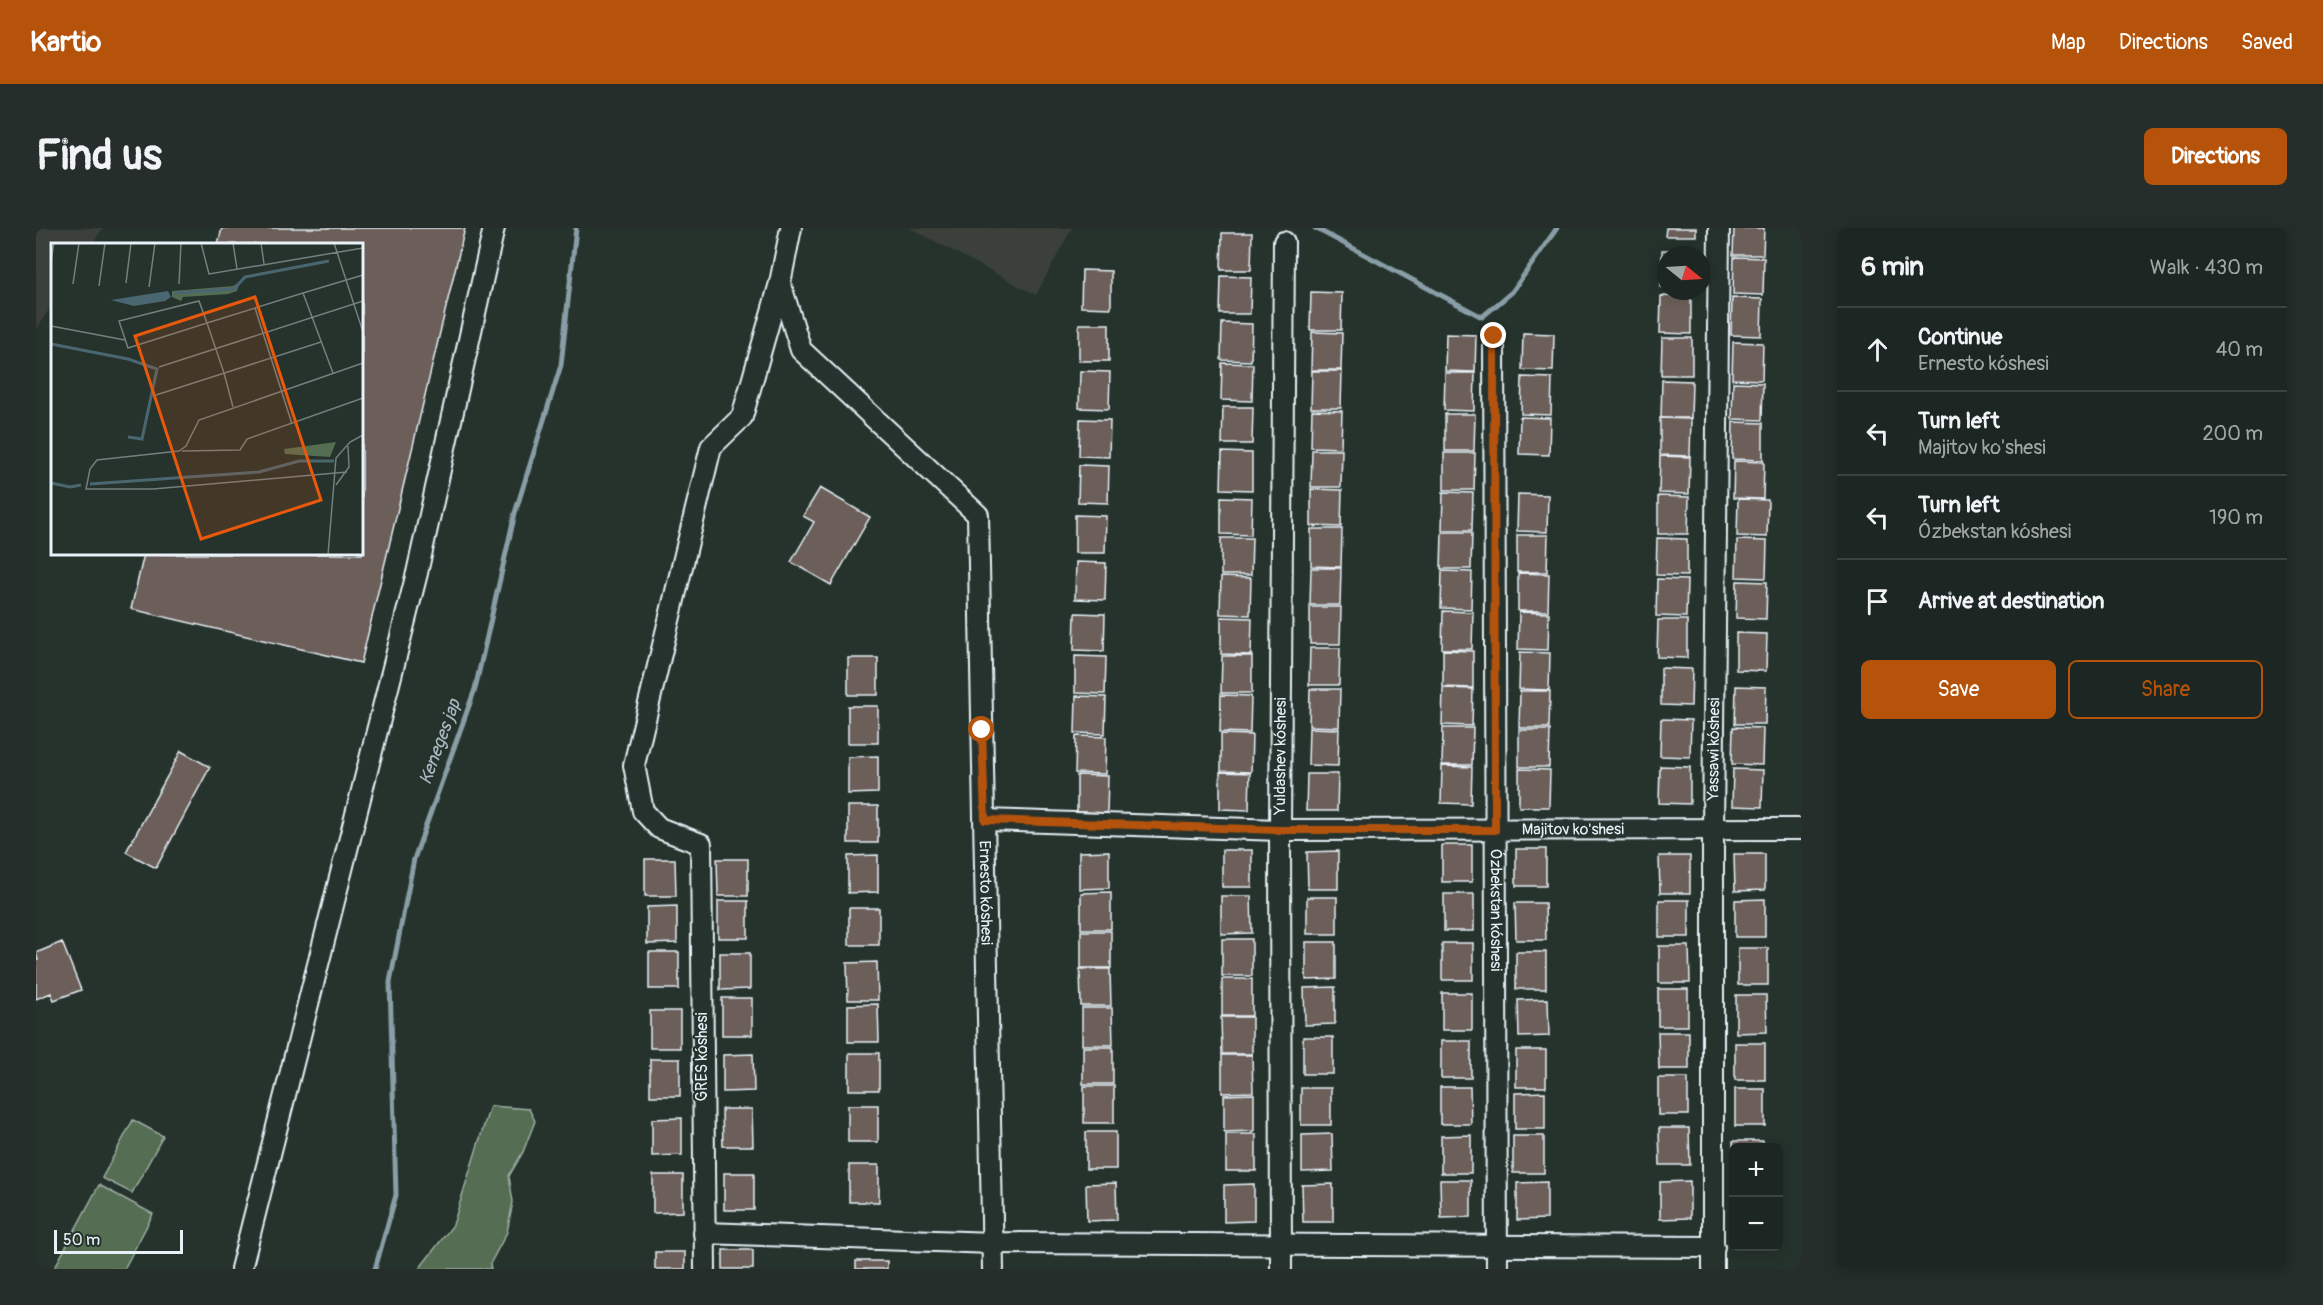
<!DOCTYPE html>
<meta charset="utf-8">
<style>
:root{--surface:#1c2622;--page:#252e2a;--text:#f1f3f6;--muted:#a0a5a5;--line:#3a4340;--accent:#b45309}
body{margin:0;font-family:Pangolin,sans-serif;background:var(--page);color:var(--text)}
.controls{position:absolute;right:18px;bottom:18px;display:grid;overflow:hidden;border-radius:9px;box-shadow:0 3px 15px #0003}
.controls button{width:54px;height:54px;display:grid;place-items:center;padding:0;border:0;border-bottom:2px solid var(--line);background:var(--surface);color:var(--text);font:30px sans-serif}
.compass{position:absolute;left:1621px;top:18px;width:54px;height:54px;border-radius:50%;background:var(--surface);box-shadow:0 3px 15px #0003;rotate:108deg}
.scale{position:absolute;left:18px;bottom:15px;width:129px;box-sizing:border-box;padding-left:6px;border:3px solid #e8f1f8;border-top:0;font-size:16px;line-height:21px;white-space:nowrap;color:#e8f1f8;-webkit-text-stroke:4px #26332d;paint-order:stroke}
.stop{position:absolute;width:18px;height:18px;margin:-14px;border:4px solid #b45309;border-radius:50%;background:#fff}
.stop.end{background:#b45309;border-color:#fff;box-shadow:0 2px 6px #0008}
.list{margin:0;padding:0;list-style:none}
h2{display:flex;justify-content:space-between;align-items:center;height:78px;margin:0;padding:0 24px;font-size:26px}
h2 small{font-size:20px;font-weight:400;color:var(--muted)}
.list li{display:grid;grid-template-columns:39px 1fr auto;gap:18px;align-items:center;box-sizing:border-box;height:84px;padding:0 24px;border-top:2px solid var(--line)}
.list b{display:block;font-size:22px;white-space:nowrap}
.list p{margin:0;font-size:20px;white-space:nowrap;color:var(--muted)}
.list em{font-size:20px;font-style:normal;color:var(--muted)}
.actions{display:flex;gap:12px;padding:18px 24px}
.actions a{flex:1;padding:14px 0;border:2px solid var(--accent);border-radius:9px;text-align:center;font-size:21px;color:var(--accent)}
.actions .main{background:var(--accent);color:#fff}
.icon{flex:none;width:33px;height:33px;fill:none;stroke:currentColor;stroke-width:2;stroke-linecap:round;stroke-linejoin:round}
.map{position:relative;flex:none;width:1765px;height:1041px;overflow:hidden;border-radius:9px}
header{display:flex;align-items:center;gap:36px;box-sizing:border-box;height:84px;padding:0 30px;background:var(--accent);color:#fff}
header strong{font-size:28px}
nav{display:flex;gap:33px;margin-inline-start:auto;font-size:21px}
.intro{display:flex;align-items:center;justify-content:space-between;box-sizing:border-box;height:144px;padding:0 36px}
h1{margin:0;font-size:42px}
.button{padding:15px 27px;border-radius:9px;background:var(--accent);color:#fff;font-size:21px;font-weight:700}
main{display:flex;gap:36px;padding:0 36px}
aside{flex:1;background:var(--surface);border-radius:9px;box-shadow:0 3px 15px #0003}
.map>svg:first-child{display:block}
</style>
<header>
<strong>Kartio</strong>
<nav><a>Map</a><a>Directions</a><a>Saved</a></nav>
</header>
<div class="intro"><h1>Find us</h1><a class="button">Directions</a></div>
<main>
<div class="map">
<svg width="1765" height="1041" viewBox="0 0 1765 1041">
<rect width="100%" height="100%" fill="#26332d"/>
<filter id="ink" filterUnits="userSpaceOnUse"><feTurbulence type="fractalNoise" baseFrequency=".0167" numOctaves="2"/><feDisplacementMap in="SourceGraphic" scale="12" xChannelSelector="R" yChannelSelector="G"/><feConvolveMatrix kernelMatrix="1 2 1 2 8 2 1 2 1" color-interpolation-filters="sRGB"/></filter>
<g filter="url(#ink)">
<path fill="#3b403a" d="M0,0H67L56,16H16V77L0,102Z
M874,0H1036L1000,67Z"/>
<path fill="#556d52" stroke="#9eafa5" stroke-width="1.5" d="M454,878L493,881L499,893L487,924L473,948L477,974L471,1004L454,1036L455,1041H383L417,997Z
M97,892L127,908L96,965L66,950Z
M63,957L117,986L88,1041H18Z"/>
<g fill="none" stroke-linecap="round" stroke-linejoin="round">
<path stroke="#899ea6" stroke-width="5" d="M1279,0L1446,89L1476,64L1521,0
M339,1041L360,967L354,754L378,631L439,461L479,285L525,137L540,0"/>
</g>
<path fill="#6c5f5a" stroke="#e8f1f8" stroke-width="1.5" d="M186,0H429L325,435L95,381L108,326H326V16H182Z
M1630,0H1660V8H1629Z
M1698,0H1728L1727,27H1697Z
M1186,5H1216L1215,42H1185Z
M1626,22H1656V27H1630V59H1625Z
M1698,29L1728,30L1727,67L1697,66Z
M1046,42L1075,43V80L1045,79Z
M1185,48L1215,49L1214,86H1184Z
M1275,64L1306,65L1305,102H1274Z
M1625,68L1655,69V106L1624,105Z
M1696,70L1726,71L1725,108L1695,107Z
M1186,95L1216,96L1215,133L1185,132Z
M1043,96H1073V133H1043Z
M1276,104L1306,105L1305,142H1275Z
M1487,105L1518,106L1517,143L1486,142Z
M1410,106L1440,107L1439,144L1409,143Z
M1626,110H1656V147H1625Z
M1697,114L1727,115L1726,152L1696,151Z
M1186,135L1217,136L1216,173L1185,172Z
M1044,143L1074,144L1073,181L1043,180Z
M1276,143H1306L1305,180H1275Z
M1409,145H1439L1438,183L1408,182Z
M1486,149L1516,150L1515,187L1485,186Z
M1626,152L1656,153L1655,190H1625Z
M1697,154L1727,155L1726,192L1696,191Z
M1187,179H1217L1216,216H1186Z
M1276,182L1306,183L1305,220L1275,219Z
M1409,186H1439L1438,223H1409Z
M1484,189L1514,190L1513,227L1483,226Z
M1624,190L1655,191L1654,228L1624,227Z
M1044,191L1074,192L1073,229L1043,228Z
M1697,194L1727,195V232L1696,231Z
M1276,222H1306L1305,259H1275Z
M1186,224L1216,225V262L1185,261Z
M1408,225H1439L1438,262H1408Z
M1624,228L1654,229L1653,266L1623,265Z
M1698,233L1728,234L1727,271L1697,270Z
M1043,237L1073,238L1072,275L1042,274Z
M784,260L834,289L795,357L755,334L778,294L767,288Z
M1275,261L1306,262L1305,299L1275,298Z
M1407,264L1437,265L1436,302H1406Z
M1482,266L1512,267L1511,304L1481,303Z
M1622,268L1653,269L1652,306H1622Z
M1185,269L1216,270L1215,307L1185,306Z
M1702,271L1732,272L1731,309L1701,308Z
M1039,287L1070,288L1069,325H1039Z
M1275,301H1306L1305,339L1275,338Z
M1406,304H1436L1435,341H1405Z
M1481,307H1512L1511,344H1481Z
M1185,310H1216L1215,347H1185Z
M1621,310L1651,311V348L1620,347Z
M1701,312L1731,313L1730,350L1700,349Z
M1040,334L1070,335L1069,372L1039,371Z
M1275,340H1305L1304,377H1274Z
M1406,343L1436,344L1435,381L1405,380Z
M1482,345L1513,346L1512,383H1482Z
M1185,349L1215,350L1214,387L1184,386Z
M1621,351L1651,352L1650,389L1620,388Z
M1701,353L1731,354L1730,391L1700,390Z
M1274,379H1305L1304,416H1274Z
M1407,383L1437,384L1436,421H1406Z
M1483,384L1513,385L1512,422L1482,421Z
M1039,385L1069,386L1068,423L1038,422Z
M1185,389L1216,390L1215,427L1185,426Z
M1622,392H1651V430L1621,429Z
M1700,405L1731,406L1730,443L1700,442Z
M1274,420H1304L1303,457H1273Z
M1407,422L1437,423V460L1407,459Z
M1484,424L1514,425L1513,462L1483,461Z
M1039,428L1070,429L1069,466L1039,465Z
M1186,428H1216V465H1185Z
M812,430H842V467H812Z
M1625,440L1656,441L1655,478L1625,477Z
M1700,458L1730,459L1729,496H1699Z
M1407,460L1437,461L1436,498L1406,497Z
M1274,461H1304L1303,499L1273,498Z
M1484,463H1514L1513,500H1483Z
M1185,467L1215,468L1214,505L1184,504Z
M1040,468L1070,469L1069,506L1039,505Z
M812,478H842V515H812Z
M1625,491L1655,492L1654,529L1624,528Z
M1697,499L1727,500L1726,537L1696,536Z
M1273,500L1303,501L1302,538L1272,537Z
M1407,500H1437L1436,537H1406Z
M1483,502H1514L1513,539H1483Z
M1185,506L1216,507L1215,544L1185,543Z
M1040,508L1070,509L1069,546L1039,545Z
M145,523L174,539L120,640L90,624Z
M842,528V565L812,566V529Z
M1406,538L1436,539L1435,576L1405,575Z
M1624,538L1654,539V576L1623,575Z
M1483,541L1514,542L1513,579H1483Z
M1697,541L1727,542L1726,579L1696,578Z
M1184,544L1214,545L1213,582L1184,581Z
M1271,546H1302L1301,583H1270Z
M1041,547L1072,548L1071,585L1041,584Z
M812,578H842V615H812Z
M1406,617H1436V654H1406Z
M1480,621H1510V658H1480Z
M1186,622H1216V659H1186Z
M1073,623V660L1043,661V624Z
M1302,623V661H1272L1271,624Z
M1698,626H1729V662L1699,663Z
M842,627V664L812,665V628Z
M1623,628H1654V665H1624Z
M609,631H639L640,668H609Z
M681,631H712V668H682Z
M1075,664V701H1045V665Z
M1408,666H1438V703H1408Z
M1185,668H1215L1216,705L1185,706Z
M1271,669H1301V706H1271Z
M1729,671V709H1699V672Z
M1623,672H1653V709H1623Z
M682,673H712V710H682Z
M1479,675H1509L1510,712H1480Z
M641,678V715L611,716V679Z
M813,680H843V717H813Z
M1045,703H1075V740H1045Z
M1186,711H1216V748H1186Z
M26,714L45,762L18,772L15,765L0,771V732H2L0,725Z
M1270,714H1300V751L1270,752Z
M1406,715H1437V752H1406Z
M1623,718H1653L1654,755H1623Z
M1702,720H1732V757H1702Z
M613,724H643V761H613Z
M1480,724H1510V761H1480Z
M684,725H714V761L684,762Z
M841,734L842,772H812L811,735Z
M1044,741H1074L1075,778H1045Z
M1186,751H1216V788H1186Z
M1299,759V796L1269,797L1268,760Z
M1622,761H1652V798H1622Z
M1406,765H1436V802H1406Z
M1700,767H1730L1731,804L1700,805Z
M686,770H716V807H686Z
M1512,771L1513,808L1483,809L1482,772Z
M842,776L843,814H812V777Z
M1046,780H1076L1077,817H1046Z
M614,783H644V820H614Z
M1185,789H1216V826H1186Z
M1622,804H1653V841H1623Z
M1267,809H1297V846H1267Z
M1405,813H1435V850H1405Z
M1699,815H1729V852H1699Z
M1047,819H1077V856H1047Z
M1480,822H1510V859H1480Z
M813,825H843V862H813Z
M717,826L718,863L687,864V827Z
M1186,827H1216L1217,864L1186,865Z
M614,831H644V868H614Z
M1622,850H1652V887H1622Z
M1048,858H1078V895H1048Z
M1404,859H1434L1435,896H1404Z
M1265,860H1295V897H1265Z
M1699,861H1729V898H1699Z
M1509,864V901H1479V865Z
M1218,866V903L1188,904V867Z
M812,877H842V914H812Z
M686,881H716L717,918H687Z
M646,890V927L616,928V891Z
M1623,900H1653L1654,937H1624Z
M1050,904H1080V941H1050Z
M1190,906H1220V943H1190Z
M1296,906L1297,943L1266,944V907Z
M1435,907V945H1405V908Z
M1477,908H1508V945H1477Z
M1697,913H1727L1728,920H1698V944Z
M813,937H843V974H813Z
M688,945H718V982H688Z
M617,947H647V984L617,985Z
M1404,952H1435V989L1405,990Z
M1654,953V990L1624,991V954Z
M1511,954V991L1481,992V955Z
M1080,955L1081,992L1051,993L1050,956Z
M1218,956V993L1188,994V957Z
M1297,956V994H1267L1266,957Z
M687,1022H717V1041H687Z
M619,1024H649V1041H619Z
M820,1033H851V1041H820Z"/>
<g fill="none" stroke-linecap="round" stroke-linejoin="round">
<defs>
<g id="minor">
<path id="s1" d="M755,0L744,55L765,122L942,287L957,1041"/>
<path id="s2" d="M1458,108L1461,1041"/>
<path id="s3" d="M949,592L1244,602L1765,601"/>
<path d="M668,1005L957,1015L1678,1019"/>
<path d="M205,1041L381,345L458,0"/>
<path d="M669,1041L665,616L623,600L607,583L598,537L675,219L706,189L744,55"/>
<path id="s4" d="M1245,1041L1244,602L1248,14"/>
<path id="s5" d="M1677,1041V602L1683,0"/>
</g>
</defs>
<use href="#minor" stroke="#e8f1f8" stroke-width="24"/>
<use href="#minor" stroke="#26332d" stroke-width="20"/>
</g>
</g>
<g fill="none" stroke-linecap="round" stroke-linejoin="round" filter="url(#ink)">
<path stroke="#b45309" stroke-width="8" d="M946,502L949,592L1244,602H1459L1458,108"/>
</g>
<g text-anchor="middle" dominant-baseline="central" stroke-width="4.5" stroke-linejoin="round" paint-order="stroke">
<g font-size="16" fill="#e8f1f8" stroke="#26332d">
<text stroke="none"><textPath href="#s5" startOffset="520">Yassawi kóshesi</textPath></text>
<text stroke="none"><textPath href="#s4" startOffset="513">Yuldashev kóshesi</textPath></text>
<text stroke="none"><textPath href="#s3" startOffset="588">Majitov ko'shesi</textPath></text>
<text stroke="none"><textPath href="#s1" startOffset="746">Ernesto kóshesi</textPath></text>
<text stroke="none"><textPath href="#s2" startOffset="574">Ózbekstan kóshesi</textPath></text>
<text transform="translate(666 829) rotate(-90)">GRES kóshesi</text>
</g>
<g font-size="18" font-style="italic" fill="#a9b9c2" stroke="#26332d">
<text transform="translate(404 514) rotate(-70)">Keneges jap</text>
</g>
</g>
<g transform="translate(15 15)">
<rect width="312" height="312" fill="#26332d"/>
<path d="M189,39L186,48L177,51L132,54L130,58L121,54V48L182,43ZM285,199L279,214L234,211L233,206Z" fill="#556d52"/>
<path d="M117,48L120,54L114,58L83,63L60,57Z" fill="#4a6670"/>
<path fill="none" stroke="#4a6670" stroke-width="3" d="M123,50L183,46L194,34L278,18M0,101L77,116L106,126L91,196L77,194M0,240L19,244L30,242M39,241L208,229L248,218H283"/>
<path fill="none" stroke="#747f7e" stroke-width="1.5" d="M150,0L158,31L312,5M182,0L186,26M210,0L213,21M283,0L312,89M0,18L3,0M75,40L80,0M22,41L28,0M128,41L130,0M48,43L54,0M98,44L104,0M252,50L282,130M204,65L241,181M0,83L74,97M108,124L312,58M105,152L270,99M182,164L173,130L156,80L148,58L68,78L77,105L156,80L252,50L312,32M131,208L189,207L196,196L312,155M296,229L102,246H35L39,226L46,217L128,208L135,203L148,177L312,120M285,242L298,224L297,203M277,312L285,215L299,199L312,192"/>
<path fill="#e8590c" fill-opacity="0.15" stroke="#e8590c" stroke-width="3" d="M204,54L270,257L150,296L84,93Z"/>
<rect width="312" height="312" fill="none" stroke="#e8f1f8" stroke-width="3"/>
</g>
</svg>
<div class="controls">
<button>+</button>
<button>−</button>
</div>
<svg class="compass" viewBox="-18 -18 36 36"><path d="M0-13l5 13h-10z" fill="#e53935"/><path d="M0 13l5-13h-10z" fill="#a0a5a5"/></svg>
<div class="scale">50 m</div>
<div class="stop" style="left:946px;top:502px"></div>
<div class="stop end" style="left:1458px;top:108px"></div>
</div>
<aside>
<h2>6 min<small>Walk · 430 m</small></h2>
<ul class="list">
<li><svg class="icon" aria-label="ahead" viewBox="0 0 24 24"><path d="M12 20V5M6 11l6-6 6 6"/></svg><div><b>Continue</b><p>Ernesto kóshesi</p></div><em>40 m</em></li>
<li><svg class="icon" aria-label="left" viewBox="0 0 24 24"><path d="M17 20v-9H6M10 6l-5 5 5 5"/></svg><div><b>Turn left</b><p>Majitov ko'shesi</p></div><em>200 m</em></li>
<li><svg class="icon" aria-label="left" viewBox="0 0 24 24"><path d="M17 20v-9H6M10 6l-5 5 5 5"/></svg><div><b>Turn left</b><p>Ózbekstan kóshesi</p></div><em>190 m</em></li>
<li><svg class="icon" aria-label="arrive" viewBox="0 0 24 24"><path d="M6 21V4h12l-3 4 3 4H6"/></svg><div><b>Arrive at destination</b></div></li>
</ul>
<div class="actions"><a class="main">Save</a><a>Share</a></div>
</aside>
</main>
